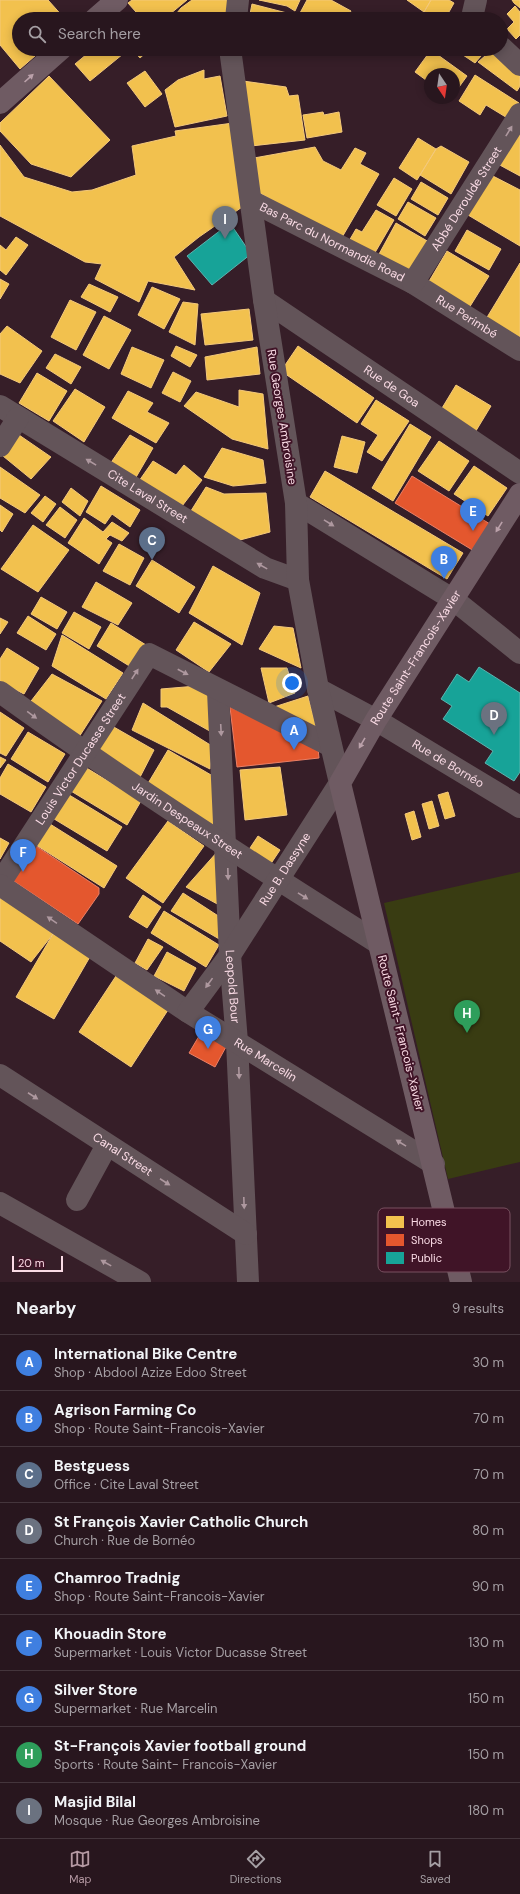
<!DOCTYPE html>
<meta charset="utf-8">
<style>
:root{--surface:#28161e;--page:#34232b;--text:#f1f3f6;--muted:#a59fa4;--line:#44353c;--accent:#b599a3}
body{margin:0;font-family:"DM Sans",sans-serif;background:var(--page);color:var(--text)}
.compass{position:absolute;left:424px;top:68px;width:36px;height:36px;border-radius:50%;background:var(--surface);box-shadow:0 2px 10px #0003;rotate:167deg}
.scale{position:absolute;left:12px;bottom:10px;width:51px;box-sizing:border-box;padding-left:4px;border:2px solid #fadbe5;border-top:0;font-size:11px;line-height:14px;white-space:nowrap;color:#fadbe5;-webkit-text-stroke:3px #401427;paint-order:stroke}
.you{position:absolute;left:292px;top:683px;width:14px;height:14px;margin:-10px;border:3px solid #fff;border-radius:50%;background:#1a73e8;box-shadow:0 0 0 6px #1a73e833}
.badge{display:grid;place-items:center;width:26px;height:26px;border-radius:50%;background:var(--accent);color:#fff;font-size:13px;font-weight:700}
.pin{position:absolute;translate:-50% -33px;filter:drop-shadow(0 1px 2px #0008)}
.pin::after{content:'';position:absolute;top:21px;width:14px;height:12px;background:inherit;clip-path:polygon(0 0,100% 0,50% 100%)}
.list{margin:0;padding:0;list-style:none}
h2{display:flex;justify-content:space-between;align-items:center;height:52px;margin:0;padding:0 16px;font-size:17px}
h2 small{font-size:13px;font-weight:400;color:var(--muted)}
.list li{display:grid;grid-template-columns:26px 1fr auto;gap:12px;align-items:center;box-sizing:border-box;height:56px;padding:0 16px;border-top:1px solid var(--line)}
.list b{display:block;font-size:15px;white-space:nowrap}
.list p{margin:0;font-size:13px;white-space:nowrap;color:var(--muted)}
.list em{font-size:13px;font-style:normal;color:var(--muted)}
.icon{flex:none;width:22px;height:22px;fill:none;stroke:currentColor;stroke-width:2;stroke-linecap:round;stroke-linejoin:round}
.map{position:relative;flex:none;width:520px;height:1282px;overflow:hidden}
.search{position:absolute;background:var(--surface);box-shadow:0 2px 10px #0003;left:12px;right:12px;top:12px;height:44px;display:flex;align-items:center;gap:10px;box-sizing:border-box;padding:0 14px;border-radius:22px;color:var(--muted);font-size:15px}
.sheet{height:556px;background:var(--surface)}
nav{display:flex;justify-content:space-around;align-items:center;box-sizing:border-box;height:56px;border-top:1px solid var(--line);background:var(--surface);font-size:11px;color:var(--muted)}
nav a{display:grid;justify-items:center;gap:2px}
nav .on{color:var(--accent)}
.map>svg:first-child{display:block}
</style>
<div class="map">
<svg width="520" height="1282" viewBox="0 0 520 1282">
<rect width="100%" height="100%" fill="#361e28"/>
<path fill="#393c12" d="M520,872V1162L448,1179L384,903Z"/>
<path fill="#f2c14e" stroke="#f4c97b" d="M0,0H48L65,19H19V49H43L20,69L0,45Z
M132,0H187L164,19H128L136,12L128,3Z
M192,0H228L227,17L224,19H172L181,8Z
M259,0H300L295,11L287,6Z
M307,0H331L351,11L346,19H311L300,13Z
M407,0H431L424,12Z
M431,0H449L454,3L445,19H435L424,12Z
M512,0H520V8L514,3Z
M252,4L287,13L286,19H249Z
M515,6L520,12V35L516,39L507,29L514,22L507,14Z
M93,49H119L123,54L90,81L75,64Z
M132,49H150L140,58Z
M454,49H487L475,63Z
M493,49L520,74V86L517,91L478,62Z
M431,50L467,76L454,94V74H430V83L415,72Z
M204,70V79L220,76L227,116L175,127L165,90L178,80Z
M145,71L162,94L145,107L127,83Z
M475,75L519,103L509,119L486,105L480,115L459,101Z
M49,76L110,140L71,177L31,164L0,131V123Z
M243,81L286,87L289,96L298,95L305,140L251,146Z
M323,112L324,115L339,112L342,132L307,138L303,115Z
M233,123L245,205L199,237L174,257L195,290L148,281L139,302L95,279L102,264L85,262L0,216V145L24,177L72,192L92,190L136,175L132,146L176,136L175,131Z
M520,132V176L496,163Z
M418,138L436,149L417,180L399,168Z
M441,146L469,162L451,194L420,175L436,149Z
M315,147L323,161L341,170L355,148L366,153L360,164L379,174L341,239L258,192L254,158Z
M489,174L520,190V246L463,212Z
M394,178L412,189L396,216L377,205Z
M421,182L448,198L438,215L411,199Z
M408,202L436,218L425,236L398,219Z
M376,210L394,220L373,256L349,241L356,229L362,232Z
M396,223L429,242L409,274L378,256Z
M467,230L501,249L489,270L455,251Z
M16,237L28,245L6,275L0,270V245L6,250Z
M447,251L489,276L469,308L428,283Z
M520,263V340L486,319Z
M0,279L9,284L0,299Z
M89,284L118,297L110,312L81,297Z
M152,287L180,299L164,329L138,315Z
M70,300L96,312L76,350L51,337Z
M183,302L198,304L195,345L169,332Z
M249,309L253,340L205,345L201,314Z
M104,316L131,330L109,369L83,355Z
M7,326L42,351L20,383L0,374V334Z
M176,346L197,355L190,367L171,356Z
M298,346L374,398L357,423L281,371Z
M132,347L164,360L151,388L121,374Z
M257,347L260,374L207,380L205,357Z
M55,354L81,367L71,384L46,368Z
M173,372L191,381L180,402L162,393Z
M37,373L67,391L49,421L19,403Z
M456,385L491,406L471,439L436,418Z
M75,389L105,407L84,442L53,421Z
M239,390L263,394L268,449L232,439L184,406L196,392L239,407Z
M128,391L153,403L147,412L169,423L156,443L112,418Z
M376,400L409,421L382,461L367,452L378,435L361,424Z
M410,424L431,437L393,501L372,488Z
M19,435L51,457L31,479L3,456Z
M130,435L153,448L135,479L110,464Z
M342,436L365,442L357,473L334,467Z
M439,441L469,461L449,491L418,471Z
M222,448L263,460L266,483L233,486L204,477Z
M153,461L176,475L184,465L202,480L179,510L139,481Z
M474,466L507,488L488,516L454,494Z
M0,467L40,495L25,513L0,498Z
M325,471L463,553L447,579L310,497Z
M101,486L140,510L130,527L112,514L105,524L86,512Z
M206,487L224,494L266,493L270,532L240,540L221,533L189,514Z
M71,488L88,501L80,516L62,502Z
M45,496L56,504L43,522L31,513Z
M0,505L13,514L2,532L0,530Z
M60,507L77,520L65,538L46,525Z
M84,518L103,532L112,522L129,533L122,541L110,535L106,539L112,543L99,564L68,543Z
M33,525L69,550L38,592L1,569Z
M119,544L144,558L130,585L103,571Z
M152,560L195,587L179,613L136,586Z
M213,566L260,593L242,645L189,613Z
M96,582L132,603L118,625L82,607Z
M41,597L67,612L57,629L31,614Z
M74,612L101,627L89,649L62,633Z
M28,616L56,634L46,650L17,633Z
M0,618L8,622L0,634Z
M194,622L231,644L209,672L176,650Z
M111,623L146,645L131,667L97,646Z
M274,626L293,628L301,668L259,649Z
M62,635L123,673L106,699L52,666Z
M7,648L39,668L24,694L0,682V659Z
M261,668H287L295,693L269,703Z
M52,674L102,701L79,737L28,705Z
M197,686L211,693L215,734L167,707H161V689Z
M308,696L317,730L274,707Z
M143,703L212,746L210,769L132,730Z
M0,712L24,728L6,756L0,753Z
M98,718L154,750L138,781L83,746Z
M28,732L65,754L48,782L11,759Z
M168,750L218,779L219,834L144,790Z
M0,757L6,760L0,768Z
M75,761L141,801L127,825L61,785Z
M8,764L46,787L31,812L0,794V778Z
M280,767L287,815L245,820L240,770Z
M56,787L122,827L107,851L41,811Z
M448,792L455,816L445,819L438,795Z
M432,801L439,826L429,829L422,804Z
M414,811L421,837L412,840L405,814Z
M42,819L117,866L104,888L28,840Z
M168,821L204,846L163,903L126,878Z
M258,836L280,850L268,868L246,854Z
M0,838L9,843L0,859Z
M218,851L221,906L186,887Z
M183,893L226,921L221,940L171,911Z
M0,895L53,934L31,962L0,941Z
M143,895L161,907L147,928L129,917Z
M164,911L219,945L206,967L151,933Z
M53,934L91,955L54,1019L16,997Z
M148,939L163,947L147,970L135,963Z
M167,952L196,968L184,991L154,976Z
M116,976L168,1010L131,1067L79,1032Z"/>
<path fill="#e4572e" stroke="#eb7f65" d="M412,476L490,524L474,551L395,503Z
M230,707L318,748L319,758L237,767Z
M30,842L99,888V894L78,924L6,876Z
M202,1031L227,1045L215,1067L189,1053Z"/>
<path fill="#17a398" stroke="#5bb4af" d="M230,223L251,254L212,285L187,256Z
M479,667L520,693V772L514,781L485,763L493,751L443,719L452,706L441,699L457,674L469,682Z"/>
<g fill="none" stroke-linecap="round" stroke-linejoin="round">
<g stroke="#635459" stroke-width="22">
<path d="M236,19L238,0"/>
<path d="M475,19L473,13L476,0"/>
<path d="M501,47L520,65"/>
<path id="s1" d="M251,201L413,283L520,350"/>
<path id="s2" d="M413,283L520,114"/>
<path id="s3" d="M264,300L520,473"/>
<path id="s4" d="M0,406L265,568L298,580"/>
<path d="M0,446L18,418"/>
<path d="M296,503L454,600L520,653"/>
<path id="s5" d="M318,689L376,720L520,807"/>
<path id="s6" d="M218,691L230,955L237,1042L248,1282"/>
<path id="s7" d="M0,692C123,781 250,862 378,943"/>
<path id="s8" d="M0,883L149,654L331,746"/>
<path id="s9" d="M0,885L188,1012L434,1164"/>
<path id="s10" d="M188,1012L230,955L340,783L318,689L298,580L296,503L264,300L231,56L232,49"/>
<path id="s11" d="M0,1075L246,1234"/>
<path d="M77,1200L107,1145"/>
<path d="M0,1203L140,1282"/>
</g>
<g stroke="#6f5b63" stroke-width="22">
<path d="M95,19L117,0"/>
<path d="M0,103L61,49"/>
<path id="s12" d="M461,1282L340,783L376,720L520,494"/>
</g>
</g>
<defs><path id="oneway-solid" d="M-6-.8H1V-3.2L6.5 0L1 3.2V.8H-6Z"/></defs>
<g fill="#bba1aa">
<use href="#oneway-solid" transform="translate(29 78) rotate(-42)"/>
<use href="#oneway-solid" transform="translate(499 527) rotate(122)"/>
<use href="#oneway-solid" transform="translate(362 743) rotate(120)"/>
</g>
<g fill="#ae989f">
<use href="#oneway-solid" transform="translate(509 131) rotate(-58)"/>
<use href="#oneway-solid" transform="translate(91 462) rotate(-149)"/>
<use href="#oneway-solid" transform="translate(329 523) rotate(32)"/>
<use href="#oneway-solid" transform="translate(262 566) rotate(-151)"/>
<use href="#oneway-solid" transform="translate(183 672) rotate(28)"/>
<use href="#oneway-solid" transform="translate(135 674) rotate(-57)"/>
<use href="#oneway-solid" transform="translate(32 715) rotate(36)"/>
<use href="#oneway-solid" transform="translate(221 730) rotate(87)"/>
<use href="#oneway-solid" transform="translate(228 874) rotate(88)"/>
<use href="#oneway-solid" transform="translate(303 896) rotate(32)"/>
<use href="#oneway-solid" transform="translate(52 920) rotate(-146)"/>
<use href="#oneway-solid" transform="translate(209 983) rotate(126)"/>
<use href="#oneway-solid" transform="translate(160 993) rotate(-146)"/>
<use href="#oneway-solid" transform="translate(239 1073) rotate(88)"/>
<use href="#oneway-solid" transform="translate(33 1096) rotate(33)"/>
<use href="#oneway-solid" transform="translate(401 1143) rotate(-148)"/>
<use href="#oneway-solid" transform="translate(165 1182) rotate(33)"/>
<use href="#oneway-solid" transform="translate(244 1203) rotate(88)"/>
<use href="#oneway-solid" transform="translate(106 1263) rotate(-151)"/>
</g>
<g text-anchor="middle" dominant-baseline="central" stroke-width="4" stroke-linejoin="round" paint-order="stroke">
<g font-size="12" fill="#fadbe5" stroke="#401427">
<text stroke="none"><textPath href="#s2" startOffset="100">Abbé Deroulde Street</textPath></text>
<text stroke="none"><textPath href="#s1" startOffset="91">Bas Parc du Normandie Road</textPath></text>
<text stroke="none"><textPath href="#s1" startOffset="245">Rue Perimbé</textPath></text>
<text stroke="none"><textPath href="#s3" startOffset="154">Rue de Goa</textPath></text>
<text transform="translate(282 417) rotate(81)">Rue Georges Ambroisine</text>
<text stroke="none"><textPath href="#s4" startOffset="173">Cite Laval Street</textPath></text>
<text stroke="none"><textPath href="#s12" startOffset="660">Route Saint-Francois-Xavier</textPath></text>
<text stroke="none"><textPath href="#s8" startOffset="148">Louis Victor Ducasse Street</textPath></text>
<text stroke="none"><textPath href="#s5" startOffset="150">Rue de Bornéo</textPath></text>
<text stroke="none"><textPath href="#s7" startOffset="227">Jardin Despeaux Street</textPath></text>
<text stroke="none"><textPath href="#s10" startOffset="173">Rue B. Dassyne</textPath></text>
<text stroke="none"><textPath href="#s6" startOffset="296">Leopold Bour</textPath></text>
<text transform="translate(401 1033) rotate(76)">Route Saint- Francois-Xavier</text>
<text stroke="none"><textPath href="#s9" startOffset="318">Rue Marcelin</textPath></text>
<text stroke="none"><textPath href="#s11" startOffset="146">Canal Street</textPath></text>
</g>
</g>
<rect x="378" y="1208" width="132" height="64" rx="6" fill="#401427" stroke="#785060" stroke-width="1"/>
<rect x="386" y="1216" width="18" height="12" fill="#f2c14e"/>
<rect x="386" y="1234" width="18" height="12" fill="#e4572e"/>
<rect x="386" y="1252" width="18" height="12" fill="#17a398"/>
<g font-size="11" fill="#fadbe5">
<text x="411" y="1226">Homes</text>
<text x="411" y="1244">Shops</text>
<text x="411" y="1262">Public</text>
</g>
</svg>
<svg class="compass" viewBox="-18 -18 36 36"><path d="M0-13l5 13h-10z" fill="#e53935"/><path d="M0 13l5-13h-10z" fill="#a59fa4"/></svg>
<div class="scale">20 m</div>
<div class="you"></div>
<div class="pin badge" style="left:294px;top:750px;background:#3f7fe0">A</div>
<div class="pin badge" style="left:444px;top:579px;background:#3f7fe0">B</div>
<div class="pin badge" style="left:152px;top:560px;background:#5c6f8a">C</div>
<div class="pin badge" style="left:494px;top:735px;background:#6b7280">D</div>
<div class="pin badge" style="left:473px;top:531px;background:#3f7fe0">E</div>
<div class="pin badge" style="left:23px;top:872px;background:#3f7fe0">F</div>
<div class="pin badge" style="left:208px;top:1049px;background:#3f7fe0">G</div>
<div class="pin badge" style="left:467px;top:1033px;background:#2e9e5b">H</div>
<div class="pin badge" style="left:225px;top:239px;background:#6b7280">I</div>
<div class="search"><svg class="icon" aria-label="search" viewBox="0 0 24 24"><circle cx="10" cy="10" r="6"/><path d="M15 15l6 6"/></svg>Search here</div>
</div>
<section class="sheet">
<h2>Nearby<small>9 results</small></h2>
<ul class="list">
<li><span class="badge" style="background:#3f7fe0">A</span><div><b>International Bike Centre</b><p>Shop · Abdool Azize Edoo Street</p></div><em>30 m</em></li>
<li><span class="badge" style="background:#3f7fe0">B</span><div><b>Agrison Farming Co</b><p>Shop · Route Saint-Francois-Xavier</p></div><em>70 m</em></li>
<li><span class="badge" style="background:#5c6f8a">C</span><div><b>Bestguess</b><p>Office · Cite Laval Street</p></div><em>70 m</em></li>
<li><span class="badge" style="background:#6b7280">D</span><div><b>St François Xavier Catholic Church</b><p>Church · Rue de Bornéo</p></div><em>80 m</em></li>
<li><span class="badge" style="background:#3f7fe0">E</span><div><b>Chamroo Tradnig</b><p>Shop · Route Saint-Francois-Xavier</p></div><em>90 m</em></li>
<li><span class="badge" style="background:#3f7fe0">F</span><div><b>Khouadin Store</b><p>Supermarket · Louis Victor Ducasse Street</p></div><em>130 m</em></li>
<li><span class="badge" style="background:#3f7fe0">G</span><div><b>Silver Store</b><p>Supermarket · Rue Marcelin</p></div><em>150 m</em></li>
<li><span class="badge" style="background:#2e9e5b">H</span><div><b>St-François Xavier football ground</b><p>Sports · Route Saint- Francois-Xavier</p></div><em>150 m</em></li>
<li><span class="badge" style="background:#6b7280">I</span><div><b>Masjid Bilal</b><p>Mosque · Rue Georges Ambroisine</p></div><em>180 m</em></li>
</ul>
</section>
<nav>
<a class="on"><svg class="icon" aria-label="map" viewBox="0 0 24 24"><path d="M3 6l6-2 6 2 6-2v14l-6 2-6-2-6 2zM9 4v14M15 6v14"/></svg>Map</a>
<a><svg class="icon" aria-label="directions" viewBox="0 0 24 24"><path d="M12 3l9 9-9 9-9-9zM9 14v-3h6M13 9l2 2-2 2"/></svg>Directions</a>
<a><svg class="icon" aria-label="saved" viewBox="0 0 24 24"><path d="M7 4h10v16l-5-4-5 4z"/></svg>Saved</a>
</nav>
